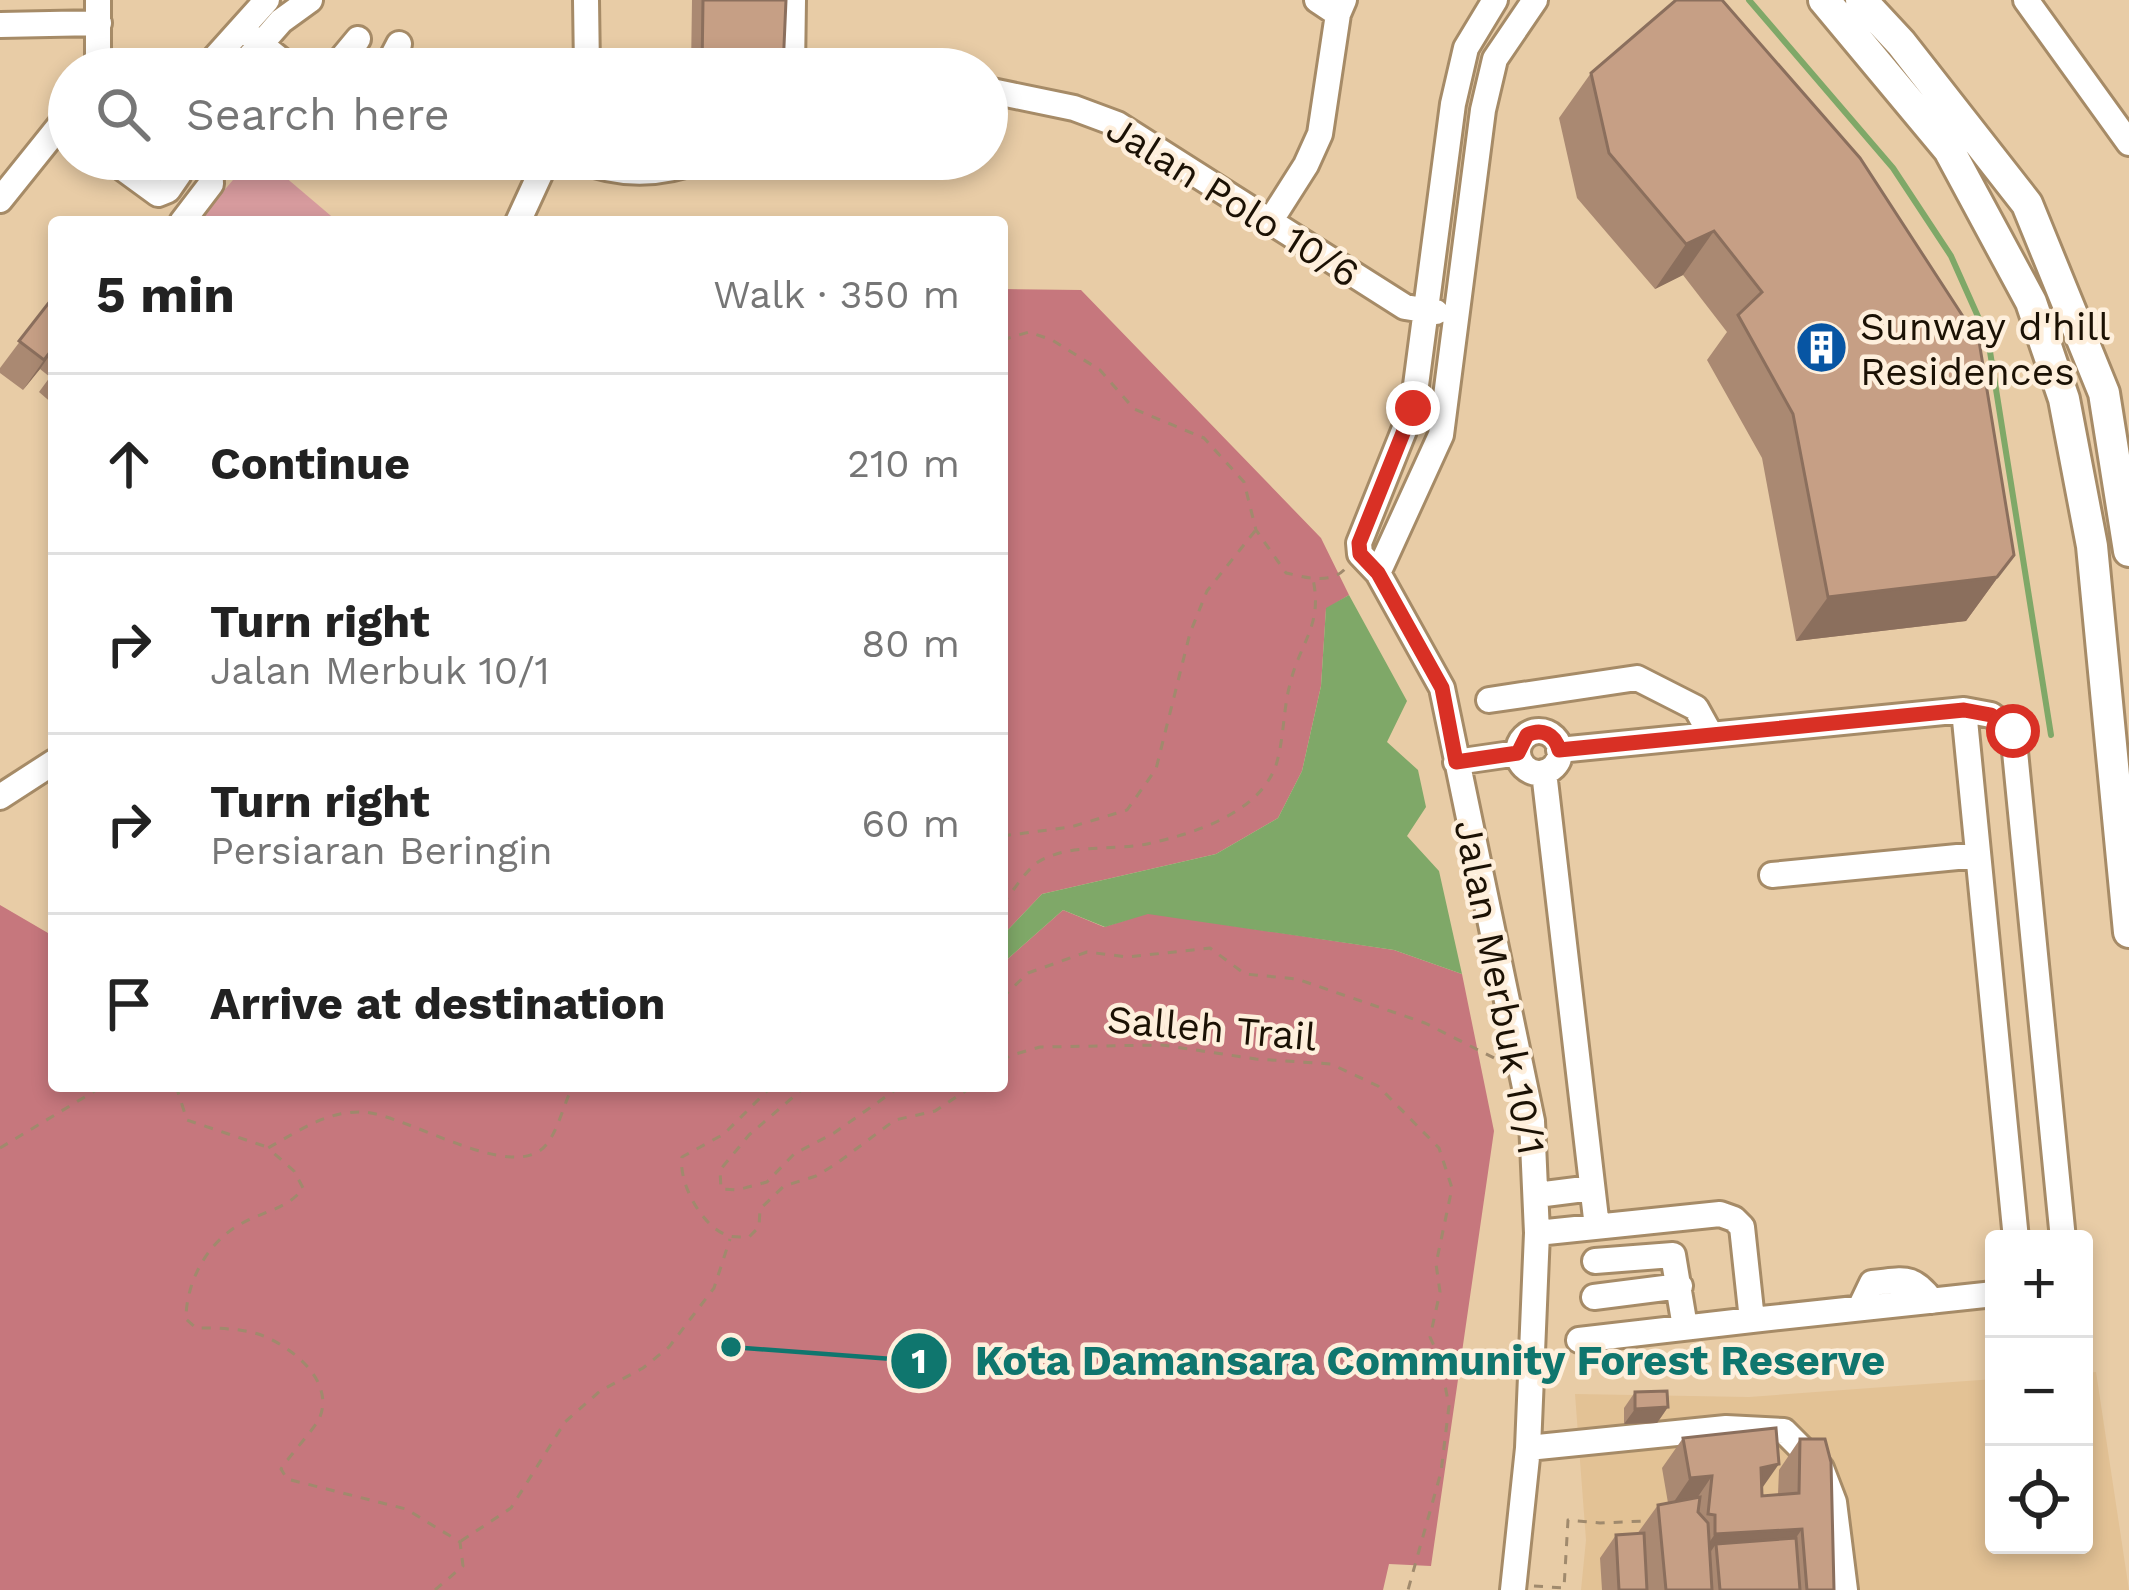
<!DOCTYPE html>
<meta charset="utf-8">
<style>
:root{--surface:#fff;--page:#f2f2f2;--text:#222;--muted:#767676;--line:#e0e0e0}
body{margin:0;font-family:"Work Sans",sans-serif;background:var(--page);color:var(--text)}
.controls{position:absolute;right:36px;bottom:36px;display:grid;overflow:hidden;border-radius:12px;box-shadow:0 6px 18px #0003}
.controls button{width:108px;height:108px;display:grid;place-items:center;padding:0;border:0;border-bottom:3px solid var(--line);background:var(--surface);color:var(--text);font:60px sans-serif}
.stop{position:absolute;width:36px;height:36px;margin:-27px;border:9px solid #d93025;border-radius:50%;background:#fff}
.stop.end{background:#d93025;border-color:#fff;box-shadow:0 3px 12px #0008}
.list{margin:0;padding:0;list-style:none}
h2{display:flex;justify-content:space-between;align-items:center;height:156px;margin:0;padding:0 48px;font-size:51px}
h2 small{font-size:39px;font-weight:400;color:var(--muted)}
.list li{display:grid;grid-template-columns:78px 1fr auto;gap:36px;align-items:center;box-sizing:border-box;height:180px;padding:0 48px;border-top:3px solid var(--line)}
.list b{display:block;font-size:45px;white-space:nowrap}
.list p{margin:0;font-size:39px;white-space:nowrap;color:var(--muted)}
.list em{font-size:39px;font-style:normal;color:var(--muted)}
.icon{flex:none;width:66px;height:66px;fill:none;stroke:currentColor;stroke-width:2;stroke-linecap:round;stroke-linejoin:round}
.map{position:relative;flex:none;width:2129px;height:1590px;overflow:hidden}
.search{position:absolute;background:var(--surface);box-shadow:0 6px 18px #0003;left:48px;top:48px;width:960px;height:132px;display:flex;align-items:center;gap:30px;box-sizing:border-box;padding:0 42px;border-radius:66px;color:var(--muted);font-size:45px}
.panel{position:absolute;background:var(--surface);box-shadow:0 6px 18px #0003;left:48px;top:216px;width:960px;height:876px;border-radius:12px}
.map>svg:first-child{display:block}
</style>
<div class="map">
<svg width="2129" height="1590" viewBox="0 0 2129 1590">
<rect width="100%" height="100%" fill="#e8cca6"/>
<path fill="#e3c295" d="M2096,1372L2129,1590H1581L1586,1540L1575,1394L1749,1397L1994,1379V1545H2084V1373Z"/>
<path fill="#d79b9e" d="M251,159H264L337,221L197,222Z"/>
<path fill="#c6777d" d="M1002,289L1081,290L1321,538L1349,595L1326,609L1321,686L1302,771L1278,818L1216,854L1042,894L1002,936Z
M0,905L48,933L54,930V1086H1002V964L1063,910L1104,927L1148,913L1394,950L1462,974L1494,1131L1431,1566L1389,1564L1383,1590H0Z"/>
<path fill="#7fa868" d="M1349,595L1407,701L1387,742L1418,770L1426,807L1407,836L1439,871L1462,974L1394,950L1148,914L1105,927L1063,910L1002,964V936L1042,894L1216,854L1278,818L1302,771L1321,686L1326,608Z"/>
<g fill="none" stroke-linecap="round" stroke-linejoin="round">
<path stroke="#7fa868" stroke-width="6" d="M1749,0L1893,168L1951,256L1988,339L2051,735"/>
<defs>
<path id="minor" d="M98,0V69
M586,0L587,69
M1317,0L1338,14
M1495,0L1466,48L1453,104L1413,408L1359,543L1360,554L1378,573L1442,688L1532,1121L1537,1233L1528,1448L1513,1590
M2026,0L2129,143
M0,25L99,23
M252,37L292,69
M205,69L267,0
M239,69L281,21L310,0
M333,69L358,39
M386,69L399,44
M792,69L793,0
M987,90L1074,108L1117,124L1405,307L1436,312
M110,159L158,194L168,190L179,174L169,159
M577,159C620,176 659,176 703,159
M0,200L69,114
M1271,220L1306,165L1320,134L1338,14L1344,0
M182,222L211,184L210,159
M518,222L547,159
M1378,573L1441,435L1483,110L1495,59L1535,0
M1489,700L1637,678L1696,708L1711,735
M1964,710L2016,1239
M1518 752a21 21 0 1 1 42 0a21 21 0 1 1-42 0Z
M1559,750L1964,710L1991,715L2013,731L2063,1239
M1456,762L1518,753
M1544,772L1597,1227
M0,797L54,762
M1772,875L1978,855
M1537,1195L1592,1188
M1537,1233L1720,1214L1734,1219L1742,1227L1752,1320L1994,1294
M1595,1261L1673,1255L1685,1327
M1594,1297L1680,1286
M1860,1308L1872,1283C1904,1280 1912,1274 1932,1301
M1579,1340L1752,1320
M1528,1448L1726,1428L1784,1431L1821,1468L1834,1502L1845,1590"/>
<path id="major" d="M1824,0L1949,150L2031,302L2064,399L2092,546L2129,932
M1861,0L1901,43L2027,204L2104,393L2129,551"/>
</defs>
<use href="#minor" stroke="#a68b67" stroke-width="30"/>
<use href="#major" stroke="#a68b67" stroke-width="36"/>
<path stroke="#a08a6d" stroke-width="3" stroke-dasharray="9 9" stroke-linecap="butt" d="M1002,340L1029,332L1052,340L1100,370L1134,409L1204,438L1244,482L1256,530L1286,573C1305,577 1330,585 1345,569
M1002,836L1071,827L1127,810L1156,769L1190,633L1207,591L1255,531
M1002,904C1013,892 1025,871 1038,862C1069,843 1113,851 1147,844C1192,834 1259,814 1276,765C1284,740 1283,710 1290,684C1300,642 1323,626 1313,579
M1002,998L1028,973L1087,952L1128,957L1210,948L1245,974L1297,979L1425,1023L1498,1060
M1002,1062L1009,1056L1040,1047L1162,1045L1256,1059L1331,1064L1378,1086L1439,1148L1452,1188L1436,1264L1440,1292L1430,1337L1440,1359L1449,1406L1441,1472L1408,1590
M176,1086L187,1120L267,1147
M772,1086L724,1134L682,1157C678,1182 702,1228 729,1236C732,1237 746,1237 749,1237L759,1227L760,1209L784,1186L816,1176L836,1164L895,1120L935,1111L973,1086
M806,1086L749,1135L720,1170L721,1189L737,1190L767,1182L794,1154L834,1133L901,1086
M0,1148L103,1086
M461,1541L511,1508L565,1422L600,1391L643,1368L669,1347L714,1288L730,1239
M1534,1586L1564,1588L1568,1520L1600,1523L1645,1521
M435,1590L463,1566L460,1542L406,1509L287,1479L281,1469C289,1456 317,1426 320,1417C334,1380 292,1347 261,1335C240,1328 217,1328 196,1328L186,1319C186,1283 206,1244 239,1225C260,1212 289,1209 303,1188L294,1171L268,1148C299,1131 326,1111 362,1112C405,1113 513,1185 546,1145C558,1131 564,1103 573,1086"/>
<use href="#minor" stroke="#fff" stroke-width="24"/>
<use href="#major" stroke="#fff" stroke-width="30"/>
</g>
<path fill="#aa8972" d="M692,0H786L783,69H691Z
M1591,73L2014,555L1966,621L1796,641L1762,458L1707,360L1727,332L1683,275L1655,289L1577,198L1559,118Z
M54,296V405L39,392L50,377L40,369L23,390L0,373V368Z
M1635,1392L1668,1407L1657,1423L1624,1424V1408Z
M1683,1438L1762,1489V1496L1778,1494L1779,1470L1800,1439L1834,1590H1602L1600,1558L1616,1535L1637,1534L1658,1505L1668,1503L1662,1468Z"/>
<path fill="#8b6f5d" d="M1714,231L1683,275L1655,289L1686,244Z
M54,349L40,369L23,390L44,360Z
M2014,555L1966,621L1796,641L1828,597Z
M1668,1407L1657,1423L1624,1424L1635,1409Z
M1779,1464L1758,1494L1761,1468Z
M1712,1476L1691,1507L1669,1509L1690,1478Z
M1802,1529L1781,1560L1716,1544L1702,1564H1694L1715,1534Z"/>
<path fill="#c69f85" stroke="#8b6f5d" stroke-width="3" d="M703,0H786L783,69H702Z
M1676,0H1722L1860,158L1979,341L2014,555L1997,577L1828,597L1793,414L1738,315L1762,292L1714,231L1686,244L1609,153L1591,73Z
M54,296V347L44,360L19,341Z
M1667,1391L1668,1407L1635,1409V1392Z
M1776,1428L1779,1464L1761,1468L1762,1496L1799,1493L1800,1439H1825L1831,1462L1834,1590H1807L1802,1529L1715,1534V1515L1708,1514L1712,1476L1690,1478L1683,1438Z
M1700,1497L1698,1512L1708,1523L1712,1590H1666L1658,1505Z
M1644,1533L1647,1590H1619L1616,1535Z
M1796,1538L1800,1590H1720L1716,1544Z"/>
<g fill="none" stroke-linecap="round" stroke-linejoin="round">
<path stroke="#d93025" stroke-width="15" d="M1413,408L1359,543L1360,554L1378,573L1442,688L1456,762L1518,753L1527,735C1542,728 1555,734 1559,750L1964,710L1991,715L2013,731"/>
</g>
<defs>
<symbol id="building-disc" viewBox="-11 -11 22 22"><circle r="9.5" fill="#0755a3" stroke="#feefdc"/><path d="M-4-6H4V6H1V3H-1V6H-4ZM-2.5-4.3h1.7v1.8h-1.7ZM.8-4.3h1.7v1.8H.8ZM-2.5-1h1.7V.8h-1.7ZM.8-1h1.7V.8H.8Z" fill="#fff"/></symbol>
</defs>
<g fill-rule="evenodd">
<use href="#building-disc" x="1792" y="318" width="59" height="59"/>
</g>
<g text-anchor="middle" dominant-baseline="central" stroke-width="9" stroke-linejoin="round" paint-order="stroke">
<g font-size="39" fill="#1b1104" stroke="#feefdc">
<text transform="translate(1233 201) rotate(32)">Jalan Polo 10/6</text>
<text transform="translate(1500 987) rotate(79)">Jalan Merbuk 10/1</text>
<text transform="translate(1212 1028) rotate(5)">Salleh Trail</text>
</g>
<g font-size="39" fill="#1b1104" stroke="#feefdc" text-anchor="start">
<text x="1860" y="326">Sunway d'hill<tspan x="1860" dy="45">Residences</tspan></text>
</g>
</g>
<path fill="none" stroke="#0f766e" stroke-width="4.5" d="M731 1347L919 1361"/>
<g fill="#0f766e" stroke="#feefdc" stroke-width="4.5">
<circle cx="731" cy="1347" r="12"/>
<circle cx="919" cy="1361" r="30"/>
</g>
<g font-size="36" text-anchor="middle" font-weight="bold" fill="#fff">
<text x="919" y="1373">1</text>
</g>
<g font-size="42" text-anchor="middle" font-weight="bold" fill="#0f766e" stroke="#feefdc" stroke-width="9" stroke-linejoin="round" paint-order="stroke">
<text x="1430" y="1375">Kota Damansara Community Forest Reserve</text>
</g>
</svg>
<div class="controls">
<button>+</button>
<button>−</button>
<button><svg class="icon" aria-label="locate" viewBox="0 0 24 24"><circle cx="12" cy="12" r="6"/><path d="M12 2v4M12 18v4M2 12h4M18 12h4"/></svg></button>
</div>
<div class="stop" style="left:2013px;top:731px"></div>
<div class="stop end" style="left:1413px;top:408px"></div>
<div class="search"><svg class="icon" aria-label="search" viewBox="0 0 24 24"><circle cx="10" cy="10" r="6"/><path d="M15 15l6 6"/></svg>Search here</div>
<section class="panel">
<h2>5 min<small>Walk · 350 m</small></h2>
<ul class="list">
<li><svg class="icon" aria-label="ahead" viewBox="0 0 24 24"><path d="M12 20V5M6 11l6-6 6 6"/></svg><div><b>Continue</b></div><em>210 m</em></li>
<li><svg class="icon" aria-label="right" viewBox="0 0 24 24"><path d="M7 20v-9h11M14 6l5 5-5 5"/></svg><div><b>Turn right</b><p>Jalan Merbuk 10/1</p></div><em>80 m</em></li>
<li><svg class="icon" aria-label="right" viewBox="0 0 24 24"><path d="M7 20v-9h11M14 6l5 5-5 5"/></svg><div><b>Turn right</b><p>Persiaran Beringin</p></div><em>60 m</em></li>
<li><svg class="icon" aria-label="arrive" viewBox="0 0 24 24"><path d="M6 21V4h12l-3 4 3 4H6"/></svg><div><b>Arrive at destination</b></div></li>
</ul>
</section>
</div>
